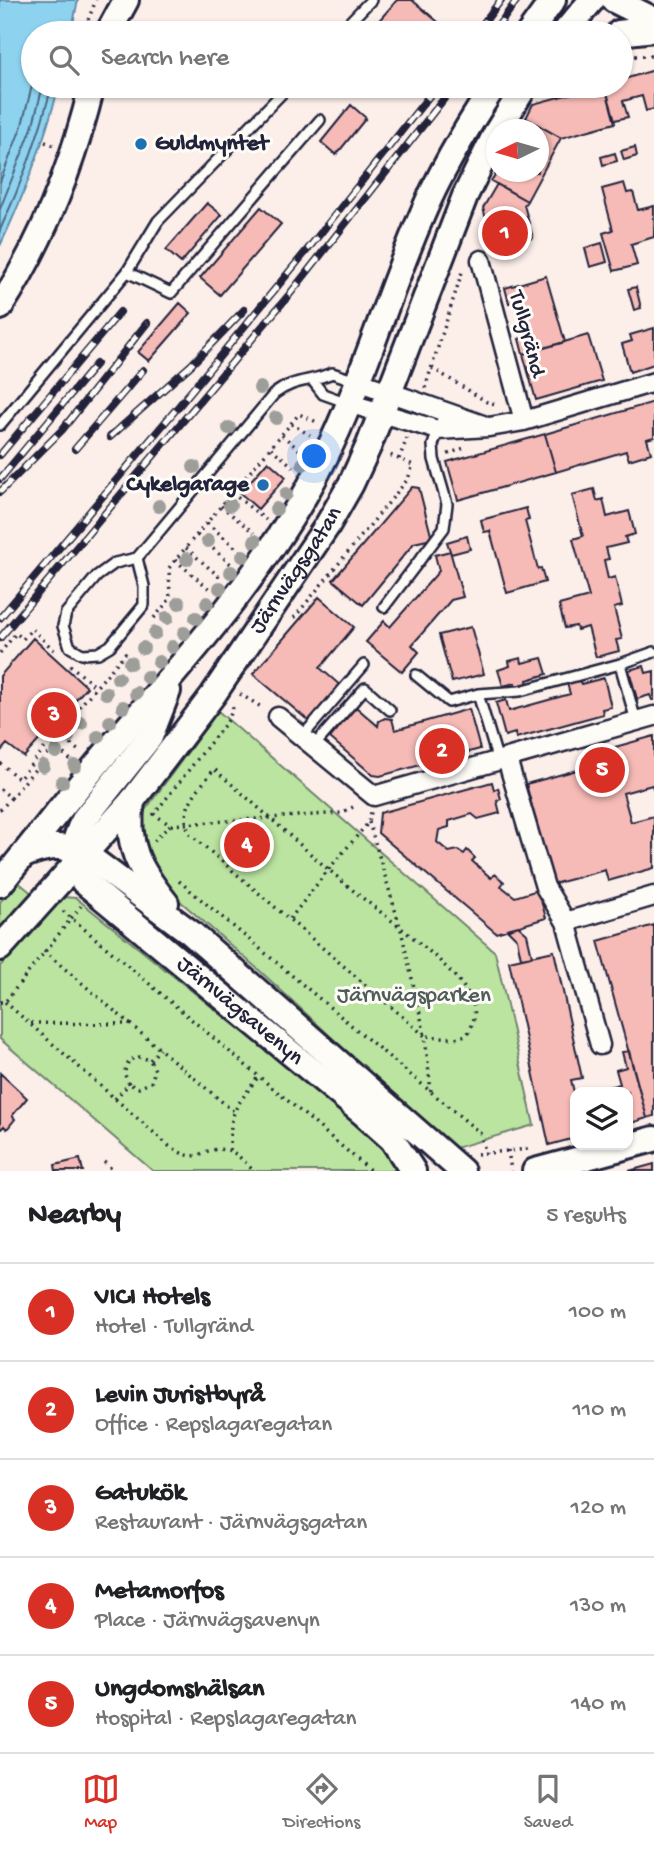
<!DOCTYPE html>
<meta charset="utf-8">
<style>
:root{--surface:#fff;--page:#f6f6f6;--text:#202124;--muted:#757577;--line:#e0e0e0;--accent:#d93025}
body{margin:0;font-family:"Gochi Hand",sans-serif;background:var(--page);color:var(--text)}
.controls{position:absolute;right:21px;bottom:21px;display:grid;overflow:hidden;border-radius:14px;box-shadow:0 2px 5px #0004}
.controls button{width:63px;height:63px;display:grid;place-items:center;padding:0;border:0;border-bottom:2px solid var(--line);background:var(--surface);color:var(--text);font:35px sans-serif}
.compass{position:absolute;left:486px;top:119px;width:63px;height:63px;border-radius:50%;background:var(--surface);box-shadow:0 2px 5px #0004;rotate:265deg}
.you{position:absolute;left:315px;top:457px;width:24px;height:24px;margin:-18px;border:5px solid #fff;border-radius:50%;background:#1a73e8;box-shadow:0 0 0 10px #1a73e833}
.badge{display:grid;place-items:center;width:46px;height:46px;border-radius:50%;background:var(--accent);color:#fff;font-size:23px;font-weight:700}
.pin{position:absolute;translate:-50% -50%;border:4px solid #fff;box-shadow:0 2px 7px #0006}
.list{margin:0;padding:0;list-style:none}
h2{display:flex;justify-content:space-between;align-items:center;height:91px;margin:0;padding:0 28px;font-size:30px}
h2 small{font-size:23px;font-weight:400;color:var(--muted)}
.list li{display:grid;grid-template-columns:46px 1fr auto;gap:21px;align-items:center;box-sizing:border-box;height:98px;padding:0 28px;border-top:2px solid var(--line)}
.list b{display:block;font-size:26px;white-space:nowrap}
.list p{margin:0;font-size:23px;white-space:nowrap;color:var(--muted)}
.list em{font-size:23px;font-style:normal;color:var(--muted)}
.icon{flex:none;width:38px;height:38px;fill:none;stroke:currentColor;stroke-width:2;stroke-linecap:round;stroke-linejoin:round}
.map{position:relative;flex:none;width:654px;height:1171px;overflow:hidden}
.search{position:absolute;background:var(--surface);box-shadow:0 2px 5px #0004;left:21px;right:21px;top:21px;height:77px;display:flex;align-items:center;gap:18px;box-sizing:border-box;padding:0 24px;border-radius:38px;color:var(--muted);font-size:26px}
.sheet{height:581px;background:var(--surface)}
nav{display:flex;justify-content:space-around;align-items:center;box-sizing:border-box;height:98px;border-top:2px solid var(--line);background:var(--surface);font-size:19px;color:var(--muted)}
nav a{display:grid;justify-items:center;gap:4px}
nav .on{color:var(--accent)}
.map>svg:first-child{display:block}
</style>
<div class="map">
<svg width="654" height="1171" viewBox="0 0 654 1171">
<rect width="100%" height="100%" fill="#fcefea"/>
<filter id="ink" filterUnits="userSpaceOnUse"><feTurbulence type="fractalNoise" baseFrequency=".0143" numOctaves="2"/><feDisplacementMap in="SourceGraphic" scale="14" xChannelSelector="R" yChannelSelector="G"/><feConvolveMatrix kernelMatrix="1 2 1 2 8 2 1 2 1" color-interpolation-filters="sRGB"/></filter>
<g filter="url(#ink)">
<path fill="#bbe4a0" stroke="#6e836e" stroke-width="2" d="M218,711L495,952L534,1125L452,1149L260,971L172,894L151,861L143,841V813Z
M17,881L34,895L0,933V902Z
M63,897L76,898L364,1129L387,1153L396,1169L392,1171H153L0,1039V966Z"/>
<path fill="#8dd3ef" stroke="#628ca7" stroke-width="2" d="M0,0H78L71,33H33V86H59C44,141 25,194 0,246Z"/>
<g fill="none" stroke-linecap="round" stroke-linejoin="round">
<path stroke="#4d6983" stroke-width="2" d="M0,182L22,125L33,82
M0,209L32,128L43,86
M0,230C22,183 39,135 52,86"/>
</g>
<path fill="#f7bbb7" stroke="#22223b" stroke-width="2" d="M397,0H412L450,32L368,33Z
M654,70V109L646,111L642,96L623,101L628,117L615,120L605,86H621V80Z
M599,86H605L615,123L561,138L526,118L533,104Z
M351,105L366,118L336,155L321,142Z
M526,118L561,138L527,201L491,181L497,172H538V130H520Z
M635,147L637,156L624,160L621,151Z
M615,153L617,161L603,165L601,157Z
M624,183L627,193L633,192L638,210L654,206V237L631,244L637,265L614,271L603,233L613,230L602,189Z
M497,184L527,201L524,205L533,238L494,248L483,208Z
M207,203L222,215L181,263L166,250Z
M261,207L281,224L220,295L200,278Z
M602,243L607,262L590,267L585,248Z
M546,276L565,342L523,354L519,339L525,337L520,320L514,302L509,303L505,288Z
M636,287L641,308L634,310L628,289Z
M180,303L191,313L149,361L138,352Z
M654,328V364L630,372L622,344L632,341L630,335Z
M588,335L602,381L536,400L523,354Z
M654,402V437L647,439L651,453L629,460L626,451L556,472L545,434Z
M545,434L556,472L458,500L447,462Z
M268,461L286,477L258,509L240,493Z
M412,487L419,488L432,539L414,543L363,605L333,580Z
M594,489L597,501L603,499L607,517L629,511L635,534L625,537L627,543L606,548L609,559L604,560L608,579L615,577L622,606L614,608L622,639L616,640L619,651L596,657L588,627L577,630L576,626L565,628L559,605L589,597L573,539L583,536L572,495Z
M526,508L529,520L525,521L538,569L541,568L545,582L507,593L490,531L484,532L481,520Z
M467,536L470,549L451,554L447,542Z
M450,551L463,597L451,600L412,645L419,652L402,672L366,642L384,621L390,627L439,571L435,555Z
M319,597L354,627L320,668L341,686L310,722L253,674Z
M471,627L484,674L452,682L439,635Z
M33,638L87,687L24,757L7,744L0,752V676Z
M521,658L522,663L542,658L547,674L527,680L528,685L516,688L515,683L503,686L498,670L510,666L509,661Z
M644,666L646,673L654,671V700H652L650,695L637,699L629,670Z
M604,678L611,707L602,709L603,714L516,738L515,733L505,736L496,703L506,700L509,711L570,694L567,683L579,680L581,684Z
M356,707L378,726L379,721L385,718L392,719L395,730L469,709L480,749L380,776L373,775L330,738Z
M654,736V791L652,785L623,793L631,822L654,816V868L608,881L605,870L553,884L526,784L588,767L586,761L609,754L608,749Z
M492,782L494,790L498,788L501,799L497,801L500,813L478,819L472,814L449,821V827L439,830L437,842L449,852L458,850L464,854L467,850L475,858L472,861L491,878L495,874L504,882L501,886L515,897L538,890L546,918L496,933L378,833L380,813Z
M654,925V1116L647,1118L598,941Z
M518,926L527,934L532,956L521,958L517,939L507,929Z
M554,951L582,1078L571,1080L575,1096V1138L549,1145L509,961Z
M629,1051L647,1118L628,1124V1092H589L620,1084L616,1070L626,1067L622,1052Z
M0,1073L27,1098L12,1116L15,1119L7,1129L4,1126L0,1130Z
M80,1159L83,1171H56L55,1165Z
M654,1164V1171H629Z"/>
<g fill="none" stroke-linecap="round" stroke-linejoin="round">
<defs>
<path id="lane" d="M339,33L371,0
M127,272L171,293L320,120
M313,381L323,394L348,403
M0,425L127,272L158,221L289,86
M137,558L144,586V605L110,646L98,653L82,654L70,647L63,626L66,613L97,576L115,563L137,558L274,394C295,378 309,383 332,373L356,381
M384,607L444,528L447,504L434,459L433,445L445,411
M416,675L449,702L478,694L520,691L620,664
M478,694L498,761
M636,721L620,664L654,652
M302,737L364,665
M313,747L365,688L390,710"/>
<path id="street" d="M481,260L524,421
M357,381L483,425
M348,403L438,430L489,427L524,421L654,382
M278,717L374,796L654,716
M507,759L545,887L566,922L600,1045
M566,922L654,896"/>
<g id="secondary">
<path d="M614,0L654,20"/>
<path d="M108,33L126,0"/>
<path d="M529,33L553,0"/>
<path d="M564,33L592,0"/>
<path d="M619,33L654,29"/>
<path d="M498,130L525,86"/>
<path d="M0,307C44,239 73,164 92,86"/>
<path id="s1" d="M168,691L150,737L85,818C73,839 68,862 84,882L364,1114L392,1139L413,1171"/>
<path d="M132,801C125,845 139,869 166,903"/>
<path d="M24,855C45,846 64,843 85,854L191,933L462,1171"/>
<path d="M0,884C44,829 88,773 134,720C196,649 259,575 306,493C356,406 382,307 422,215C441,170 467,127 494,86"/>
<path id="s2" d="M0,948L132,801L213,695L327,526L351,484L369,445L465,196L496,133"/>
<path d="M535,1171L654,1139"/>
</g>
</defs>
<use href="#lane" stroke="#22223b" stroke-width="14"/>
<use href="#street" stroke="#22223b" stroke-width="23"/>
<use href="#secondary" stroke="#22223b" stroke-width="30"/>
<path stroke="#22223b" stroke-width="3.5" stroke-dasharray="2 5" stroke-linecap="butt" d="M83,33L96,0
M628,56H654
M45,142L53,145
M432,368L487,402L499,405
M425,388L463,269
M291,424L310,435
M282,435L304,454
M271,448L296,469
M448,454L464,448
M399,459L407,438
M232,493L266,520
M221,506L254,533
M207,523L242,553
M197,535L232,565
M186,548L222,579
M175,560L212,591
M154,618L170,599L169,568L172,564L299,414L319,423
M294,618L408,479L413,465L390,455
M0,653L16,633L23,639L32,629L57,653
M70,665L96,687
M240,694L263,708
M233,707L229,719L154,814L170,825L341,813L357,805
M62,737L69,719L127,651
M0,763L19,779L50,742L73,762
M0,789L11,798L62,737L80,752
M0,810L11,798
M369,822L401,930L425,1036L455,1038L467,1035C475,1022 478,1009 469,995C448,960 388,919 355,892C307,852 262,810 214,769C199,790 177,808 190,834L425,1036L431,1092
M154,841L170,825
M179,881L480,1133L486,1154
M63,911L371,1171
M290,919L328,870L369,822L371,812
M0,1002H5L81,906
M5,1002L169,1146C202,1168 198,1145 227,1150C237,1152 247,1165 254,1171
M31,1023L130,1024L44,951
M130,1024L233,1111
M150,1060L160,1049
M115,1099L129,1084L124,1073L129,1060L140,1057L150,1060L155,1070L151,1082L139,1088L129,1084
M230,1150C230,1109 234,1110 258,1077
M508,1150L511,1171
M477,1154L528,1149
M104,1162L114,1171"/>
<use href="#lane" stroke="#fdfcf7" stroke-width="9"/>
<use href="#street" stroke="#fdfcf7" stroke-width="18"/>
<use href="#secondary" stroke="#fdfcf7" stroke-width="24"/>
<defs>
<path id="rail" d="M476,33L501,0
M493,33L517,0
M110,437L191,365L244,310
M75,449L143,370
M0,455L120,312
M0,479L96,364
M0,492L62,430L147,323
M0,618L178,407L308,249L437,86
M0,638L289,295L454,86"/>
</defs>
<use href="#rail" stroke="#22223b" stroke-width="8"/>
<use href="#rail" stroke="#fdfcf7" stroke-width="5" stroke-dasharray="16" stroke-linecap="butt"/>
</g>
<g fill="#9d9e9a">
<circle cx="260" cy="388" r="7"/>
<circle cx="276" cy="418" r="7"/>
<circle cx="229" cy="428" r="7"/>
<circle cx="311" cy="448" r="7"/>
<circle cx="303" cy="464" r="7"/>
<circle cx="194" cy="467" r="7"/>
<circle cx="286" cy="494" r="7"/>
<circle cx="230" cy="505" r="7"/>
<circle cx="159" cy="506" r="7"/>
<circle cx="276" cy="509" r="7"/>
<circle cx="208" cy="541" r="7"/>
<circle cx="255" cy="541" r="7"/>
<circle cx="243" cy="556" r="7"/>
<circle cx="187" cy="559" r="7"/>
<circle cx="231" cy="572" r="7"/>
<circle cx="220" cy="588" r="7"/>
<circle cx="179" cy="603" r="7"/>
<circle cx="207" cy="603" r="7"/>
<circle cx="167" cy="618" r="7"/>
<circle cx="196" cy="618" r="7"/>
<circle cx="155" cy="633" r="7"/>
<circle cx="184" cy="633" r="7"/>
<circle cx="172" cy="647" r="7"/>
<circle cx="143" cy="648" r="7"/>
<circle cx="159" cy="662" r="7"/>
<circle cx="130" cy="663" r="7"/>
<circle cx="147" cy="677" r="7"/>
<circle cx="118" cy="678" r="7"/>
<circle cx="106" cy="693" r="7"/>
<circle cx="136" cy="693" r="7"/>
<circle cx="123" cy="707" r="7"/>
<circle cx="110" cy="722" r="7"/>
<circle cx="81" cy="723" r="7"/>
<circle cx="68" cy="737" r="7"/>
<circle cx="98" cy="737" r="7"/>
<circle cx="56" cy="752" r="7"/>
<circle cx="43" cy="766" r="7"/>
<circle cx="75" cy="766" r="7"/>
<circle cx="62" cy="782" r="7"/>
</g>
</g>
<g fill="#1f6fb2" stroke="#fdfcf7" stroke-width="2.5">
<circle cx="141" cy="144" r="7"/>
<circle cx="263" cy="485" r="7"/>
</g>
<g text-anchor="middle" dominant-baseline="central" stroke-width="6" stroke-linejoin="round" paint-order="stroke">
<g font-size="23" font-weight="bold" fill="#22223b" stroke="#fdfcf7" text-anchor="start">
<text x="155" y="144">Guldmyntet</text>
<text x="249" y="485" text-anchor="end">Cykelgarage</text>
</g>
<g font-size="23" fill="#22223b" stroke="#fdfcf7">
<text transform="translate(526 334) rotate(75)">Tullgränd</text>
<text stroke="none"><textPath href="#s2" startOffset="481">Järnvägsgatan</textPath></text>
<text stroke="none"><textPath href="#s1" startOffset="424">Järnvägsavenyn</textPath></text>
</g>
<g font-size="23" fill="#505c59" stroke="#fdfcf7">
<text x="414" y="996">Järnvägsparken</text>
</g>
</g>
</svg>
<div class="controls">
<button><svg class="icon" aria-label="layers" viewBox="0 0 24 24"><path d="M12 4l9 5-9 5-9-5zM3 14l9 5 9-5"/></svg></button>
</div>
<svg class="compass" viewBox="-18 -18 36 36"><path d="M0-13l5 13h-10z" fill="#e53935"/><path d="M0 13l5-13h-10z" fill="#757577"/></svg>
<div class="you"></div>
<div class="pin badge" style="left:505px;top:233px">1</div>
<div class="pin badge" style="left:442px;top:751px">2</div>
<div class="pin badge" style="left:54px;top:715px">3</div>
<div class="pin badge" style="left:247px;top:845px">4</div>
<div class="pin badge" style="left:602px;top:770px">5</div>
<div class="search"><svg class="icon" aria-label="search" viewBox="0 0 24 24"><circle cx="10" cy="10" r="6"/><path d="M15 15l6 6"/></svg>Search here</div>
</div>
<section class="sheet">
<h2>Nearby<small>5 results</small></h2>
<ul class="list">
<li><span class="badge">1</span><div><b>VICI Hotels</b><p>Hotel · Tullgränd</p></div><em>100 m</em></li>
<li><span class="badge">2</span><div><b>Levin Juristbyrå</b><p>Office · Repslagaregatan</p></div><em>110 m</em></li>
<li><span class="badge">3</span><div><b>Gatukök</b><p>Restaurant · Järnvägsgatan</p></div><em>120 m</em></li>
<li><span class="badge">4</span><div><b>Metamorfos</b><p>Place · Järnvägsavenyn</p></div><em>130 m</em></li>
<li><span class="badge">5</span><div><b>Ungdomshälsan</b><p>Hospital · Repslagaregatan</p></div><em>140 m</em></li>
</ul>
</section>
<nav>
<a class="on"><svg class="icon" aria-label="map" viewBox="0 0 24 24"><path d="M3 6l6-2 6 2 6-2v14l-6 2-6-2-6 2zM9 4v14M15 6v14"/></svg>Map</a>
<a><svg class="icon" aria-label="directions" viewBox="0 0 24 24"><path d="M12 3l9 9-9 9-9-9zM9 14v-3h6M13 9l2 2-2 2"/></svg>Directions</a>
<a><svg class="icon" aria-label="saved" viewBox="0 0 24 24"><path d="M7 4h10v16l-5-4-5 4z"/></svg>Saved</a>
</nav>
